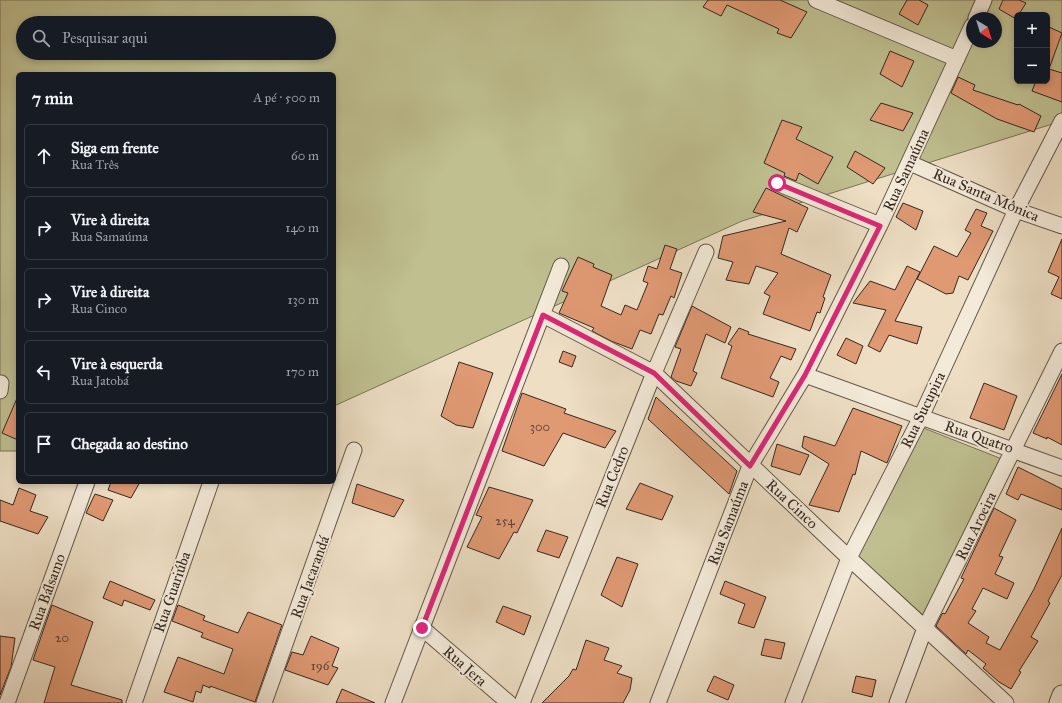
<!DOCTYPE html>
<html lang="pt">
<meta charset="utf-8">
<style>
:root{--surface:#171b24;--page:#20242c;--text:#f1f3f6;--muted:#9ea1a6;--line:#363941}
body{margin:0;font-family:"IM FELL Great Primer",serif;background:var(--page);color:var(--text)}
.controls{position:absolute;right:12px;top:12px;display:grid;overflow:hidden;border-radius:6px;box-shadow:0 2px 6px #0003}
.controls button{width:36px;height:36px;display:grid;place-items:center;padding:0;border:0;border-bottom:1px solid var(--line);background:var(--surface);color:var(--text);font:20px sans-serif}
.compass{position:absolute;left:966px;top:12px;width:36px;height:36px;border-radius:50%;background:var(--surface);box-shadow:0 2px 6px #0003;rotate:142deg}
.stop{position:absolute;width:12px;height:12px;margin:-9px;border:3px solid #db2777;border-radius:50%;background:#fff}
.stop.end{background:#db2777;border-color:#fff;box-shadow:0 1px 4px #0008}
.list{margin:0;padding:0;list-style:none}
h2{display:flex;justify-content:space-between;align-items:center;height:52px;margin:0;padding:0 16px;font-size:17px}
h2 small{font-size:13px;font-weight:400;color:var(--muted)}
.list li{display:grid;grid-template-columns:26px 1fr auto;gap:12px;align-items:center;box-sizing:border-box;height:64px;margin:0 8px 8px;padding:0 8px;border:1px solid var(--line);border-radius:6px}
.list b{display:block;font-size:15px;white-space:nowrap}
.list p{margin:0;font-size:13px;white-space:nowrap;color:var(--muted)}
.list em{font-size:13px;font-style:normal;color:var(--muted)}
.icon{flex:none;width:22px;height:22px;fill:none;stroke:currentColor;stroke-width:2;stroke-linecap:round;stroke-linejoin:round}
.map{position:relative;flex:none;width:1062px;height:703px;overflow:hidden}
.search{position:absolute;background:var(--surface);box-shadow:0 2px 6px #0003;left:16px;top:16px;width:320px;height:44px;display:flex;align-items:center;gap:10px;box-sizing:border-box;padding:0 14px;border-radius:22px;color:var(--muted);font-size:15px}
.panel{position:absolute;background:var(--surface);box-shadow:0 2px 6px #0003;left:16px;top:72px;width:320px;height:412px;border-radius:6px}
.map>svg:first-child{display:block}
</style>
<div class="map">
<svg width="1062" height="703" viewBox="0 0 1062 703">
<rect width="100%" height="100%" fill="#eddec4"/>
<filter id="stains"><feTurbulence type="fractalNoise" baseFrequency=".005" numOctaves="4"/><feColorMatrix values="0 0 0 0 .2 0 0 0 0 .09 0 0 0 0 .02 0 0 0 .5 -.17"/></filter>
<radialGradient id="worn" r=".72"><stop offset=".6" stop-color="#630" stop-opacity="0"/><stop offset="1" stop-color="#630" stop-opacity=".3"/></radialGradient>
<path fill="#bfbf90" stroke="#7a7458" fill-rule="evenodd" d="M0,0H1062V121L742,221L334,406V74H18V451H0ZM1017,15H1047V81H1017ZM972,18H996V42H972ZM23,23H329V53H23Z
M921,427L1002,459L924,616L857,555Z"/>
<path fill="#df9973" stroke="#352821" d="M708,0H780L807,12L791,38L777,33L779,29L727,5L721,16L703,7Z
M907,0H919L928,5L918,25L899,14Z
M1003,0H1019L1026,3L1016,19L999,9Z
M1049,27L1062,33L1049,69L1062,73V102L1032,91L1036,81H1047V33Z
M890,51L914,61L902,87L880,74Z
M958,77L975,85L973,90L1018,105L1019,104L1041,116L1034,132L997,119L951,93Z
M881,103L913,113L903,131L870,120Z
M782,120L802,127L796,139L833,157L818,184L799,173L796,181L784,176L785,173L764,163Z
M855,151L885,168L873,184L847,167Z
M766,188L808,208L797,232L789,228L781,254L831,275L823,297L825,298L820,313L817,312L810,331L763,314L770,296L764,293L778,273L756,266L749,284L726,280L733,262L718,258L723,236L786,221L753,212Z
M903,203L923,211L916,230L896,217Z
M976,209L987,213L981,226L993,231L968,280L959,276L953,293L946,294L917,279L934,246L957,257L971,233L965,230Z
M1062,239V299L1051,294L1059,277L1048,272Z
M665,245L677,249L670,269L682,273L674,298L671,296L663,315L659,314L651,334L640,330L632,349L611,341L592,331L594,328L559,313L568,293L562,291L578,257L594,264L593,267L612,275L601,306L621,315L625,305L637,310L648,283L643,281L648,266L657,269Z
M907,266L920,272L895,321L922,327L917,344L889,335L880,352L868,346L886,310L853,303L870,281L895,290Z
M692,306L731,327L725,343L706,334L693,371L697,373L691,386L676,381L671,377L681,349L675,347Z
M739,328L749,332L748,334L796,349L791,360L781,356L770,378L779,382L773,397L721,378L732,346L728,344Z
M846,338L863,346L856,364L837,355Z
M563,351L576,356L572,367L559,362Z
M459,362L493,373L473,428L456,425L441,416Z
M1062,374V445L1047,437V439L1033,433Z
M984,383L1017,396L1004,430L970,418Z
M522,393L566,409L564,413L616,431L605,448L563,433L544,466L502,451Z
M18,396V440L2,433Z
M656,397L737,471L729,494L648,419Z
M853,408L902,426L887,463L861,451L855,475L853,474L839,512L809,505L829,464L802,447L804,436L835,446Z
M777,444L809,455L800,475L771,466Z
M1018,467L1062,489V510L1021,494L1018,500L1006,494Z
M111,482H140L131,498L108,490Z
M640,483L673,496L662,520L626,509Z
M357,484L404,500L394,517L352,503Z
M489,487L533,500L517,533L514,532L499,559L467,547L482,517L476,515Z
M19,488L36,495L30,511L48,517L38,534L0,521V500L13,505Z
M95,494L113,500L103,521L86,513Z
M994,508L1016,520L999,556L1003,557L995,574L1014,583L1007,599L983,588L972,609L976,611L968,623L989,637L986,643L1000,650L1034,589L1062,528V575L1048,601L1050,603L1031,637L1038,641L1019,671L1021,672L1011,689L999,682L983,668L986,664L968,650L966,654L936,626L942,614L943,613L945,614L964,579L961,578Z
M546,530L568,537L559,558L537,551Z
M617,557L638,564L622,607L601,595Z
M110,581L155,600L150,610L124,600L122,606L103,598Z
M725,581L766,597L754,628L738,623L745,604L720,594Z
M52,605L93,622L71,685L122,700V703H44L55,667L33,660Z
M178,605L205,616L203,620L238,633L248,612L282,625L255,702L210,686V688L203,685L201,693L196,691L193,702L164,692L178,657L224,674L233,649L201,637L203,633L172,621Z
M503,606L531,616L524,635L496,622Z
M0,636L15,638L11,667L0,695Z
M311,636L339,648L332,666L338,668L328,685L285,670L292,652L303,655Z
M765,639L785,643L781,659L761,655Z
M586,640L609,648L604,660L622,666L617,673L632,678L630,690L623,703H542L569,676L573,669L576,670Z
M714,676L734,685L728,700L707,691Z
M856,676L876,680L872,697L852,692Z
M342,689L375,703H336Z"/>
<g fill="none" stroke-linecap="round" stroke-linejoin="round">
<defs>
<path id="minor" d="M816,0L957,59
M976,18L984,0
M910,163L1016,210L1062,226
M777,183L880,225
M543,315L654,373L849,558L1006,703
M805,375L1062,468
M0,391L1,383
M422,628L509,703
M7,703L87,482
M134,703L211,482
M264,703L354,450
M393,703L561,266
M522,703L654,373L706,252
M658,703L750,466L805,375L880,225L972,26
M793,703L849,558L921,417L1016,210L1062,121
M897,703L925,628L1062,351"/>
<path id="tertiary" d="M1059,703L1062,695"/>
</defs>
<use href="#minor" stroke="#63564a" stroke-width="17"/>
<use href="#tertiary" stroke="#63564a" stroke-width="21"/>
<use href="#minor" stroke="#f3ead9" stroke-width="15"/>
<use href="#tertiary" stroke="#f3ead9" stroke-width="19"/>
</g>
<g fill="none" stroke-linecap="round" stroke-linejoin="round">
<path stroke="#db2777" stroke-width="5" d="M422,628L543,315L654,373L750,466L805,375L880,226L777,183"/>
</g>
<g text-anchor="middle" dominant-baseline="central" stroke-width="4" stroke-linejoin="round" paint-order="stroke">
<g font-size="13" fill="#604436">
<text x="540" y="427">300</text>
<text x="505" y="521">254</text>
<text x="62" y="638">20</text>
<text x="320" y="666">196</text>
</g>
<g font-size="15" fill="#352821" stroke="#f3ead9">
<text transform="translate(906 170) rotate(-65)">Rua Samaúma</text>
<text transform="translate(986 195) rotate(23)">Rua Santa Mônica</text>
<text transform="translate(923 410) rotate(-64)">Rua Sucupira</text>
<text transform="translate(979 437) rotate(19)">Rua Quatro</text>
<text transform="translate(612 477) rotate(-68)">Rua Cedro</text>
<text transform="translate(792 504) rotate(43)">Rua Cinco</text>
<text transform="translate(728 523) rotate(-69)">Rua Samaúma</text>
<text transform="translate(976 526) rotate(-64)">Rua Aroeira</text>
<text transform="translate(310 577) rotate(-70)">Rua Jacarandá</text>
<text transform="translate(47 592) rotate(-70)">Rua Bálsamo</text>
<text transform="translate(172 592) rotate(-71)">Rua Guariúba</text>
<text transform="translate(465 666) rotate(41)">Rua Jera</text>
</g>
</g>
<rect width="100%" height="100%" filter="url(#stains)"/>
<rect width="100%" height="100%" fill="url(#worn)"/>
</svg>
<div class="controls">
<button>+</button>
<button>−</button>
</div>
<svg class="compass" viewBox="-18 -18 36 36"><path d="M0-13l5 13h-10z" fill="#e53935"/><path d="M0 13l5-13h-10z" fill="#9ea1a6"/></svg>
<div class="stop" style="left:777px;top:183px"></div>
<div class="stop end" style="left:422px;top:628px"></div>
<div class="search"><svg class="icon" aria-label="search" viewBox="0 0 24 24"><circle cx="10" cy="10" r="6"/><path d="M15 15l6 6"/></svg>Pesquisar aqui</div>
<section class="panel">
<h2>7 min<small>A pé · 500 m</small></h2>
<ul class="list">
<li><svg class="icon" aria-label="ahead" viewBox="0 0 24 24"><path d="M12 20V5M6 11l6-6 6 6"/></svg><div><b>Siga em frente</b><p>Rua Três</p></div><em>60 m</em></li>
<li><svg class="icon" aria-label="right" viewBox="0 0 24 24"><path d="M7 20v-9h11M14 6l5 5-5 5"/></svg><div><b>Vire à direita</b><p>Rua Samaúma</p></div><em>140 m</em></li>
<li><svg class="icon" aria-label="right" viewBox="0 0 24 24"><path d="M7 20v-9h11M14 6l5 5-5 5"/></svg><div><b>Vire à direita</b><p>Rua Cinco</p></div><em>130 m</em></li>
<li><svg class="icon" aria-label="left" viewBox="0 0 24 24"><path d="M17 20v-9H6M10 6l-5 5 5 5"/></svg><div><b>Vire à esquerda</b><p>Rua Jatobá</p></div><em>170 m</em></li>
<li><svg class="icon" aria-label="arrive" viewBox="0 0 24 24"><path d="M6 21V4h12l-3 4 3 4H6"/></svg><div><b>Chegada ao destino</b></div></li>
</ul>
</section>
</div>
